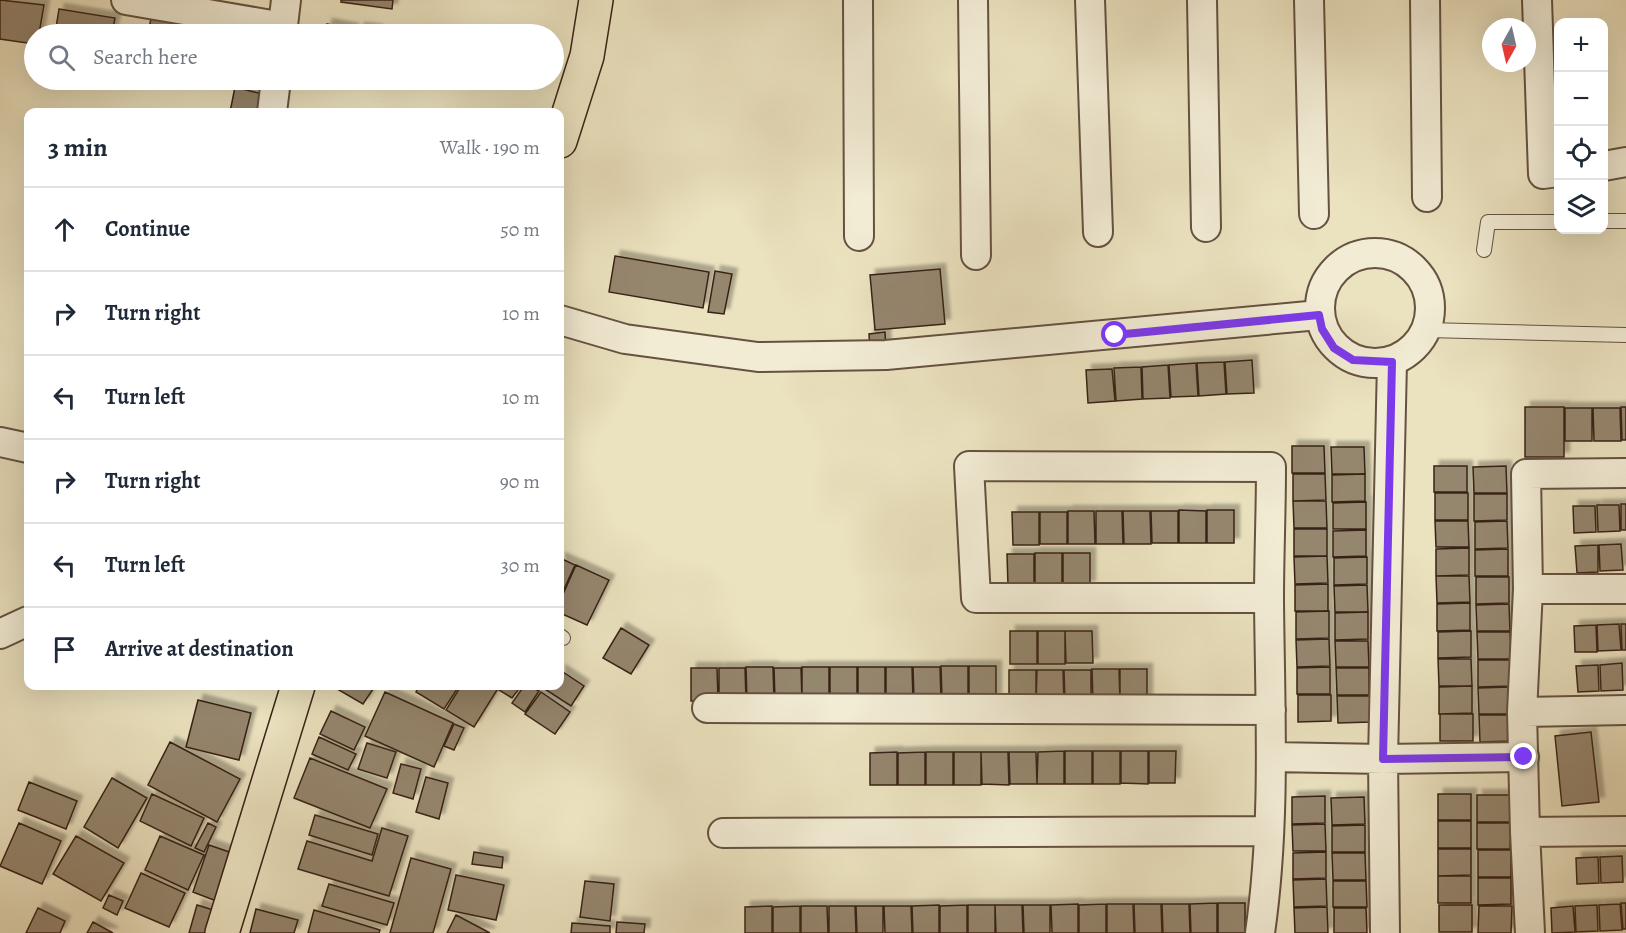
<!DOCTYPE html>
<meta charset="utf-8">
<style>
:root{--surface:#fff;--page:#f2f2f3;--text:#1f2937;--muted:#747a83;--line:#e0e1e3}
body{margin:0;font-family:Alegreya,serif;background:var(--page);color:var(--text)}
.controls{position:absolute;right:18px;top:18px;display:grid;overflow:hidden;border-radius:12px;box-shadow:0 6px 24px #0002}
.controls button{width:54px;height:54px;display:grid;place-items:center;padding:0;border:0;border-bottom:2px solid var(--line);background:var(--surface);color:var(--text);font:30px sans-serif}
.compass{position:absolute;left:1482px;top:18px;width:54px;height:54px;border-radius:50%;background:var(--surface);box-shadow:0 6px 24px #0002;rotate:188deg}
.stop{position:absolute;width:18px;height:18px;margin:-14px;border:4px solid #7c3aed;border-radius:50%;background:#fff}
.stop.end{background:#7c3aed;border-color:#fff;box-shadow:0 2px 6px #0008}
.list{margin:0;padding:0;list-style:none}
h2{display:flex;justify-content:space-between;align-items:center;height:78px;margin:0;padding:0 24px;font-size:26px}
h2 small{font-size:20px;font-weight:400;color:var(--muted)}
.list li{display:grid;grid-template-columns:39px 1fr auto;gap:18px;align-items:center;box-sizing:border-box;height:84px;padding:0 24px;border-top:2px solid var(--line)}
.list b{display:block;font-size:22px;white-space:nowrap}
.list em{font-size:20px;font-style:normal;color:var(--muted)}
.icon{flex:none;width:33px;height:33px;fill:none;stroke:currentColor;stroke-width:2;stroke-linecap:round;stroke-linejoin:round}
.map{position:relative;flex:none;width:1626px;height:933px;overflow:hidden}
.search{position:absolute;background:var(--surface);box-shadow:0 6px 24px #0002;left:24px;top:24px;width:540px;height:66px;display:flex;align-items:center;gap:15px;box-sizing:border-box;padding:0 21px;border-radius:33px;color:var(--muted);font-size:22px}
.panel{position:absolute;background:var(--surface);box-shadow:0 6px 24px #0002;left:24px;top:108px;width:540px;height:582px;border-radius:12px}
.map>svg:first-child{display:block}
</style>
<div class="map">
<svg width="1626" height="933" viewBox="0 0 1626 933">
<defs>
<filter id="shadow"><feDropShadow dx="5.5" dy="-5.5" stdDeviation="1.5" flood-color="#0004"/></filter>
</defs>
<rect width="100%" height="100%" fill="#ebe2bf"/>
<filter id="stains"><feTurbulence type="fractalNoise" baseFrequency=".00333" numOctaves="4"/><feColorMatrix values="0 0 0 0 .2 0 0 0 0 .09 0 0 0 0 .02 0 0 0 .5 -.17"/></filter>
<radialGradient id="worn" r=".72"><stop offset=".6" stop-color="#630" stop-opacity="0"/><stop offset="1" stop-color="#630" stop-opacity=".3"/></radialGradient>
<path fill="#95866e" stroke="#382216" stroke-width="1.5" filter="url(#shadow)" d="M0,0L44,5L39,34H34V44L0,39Z
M341,0H393L392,9L341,2Z
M59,9L115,18L112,34H55Z
M151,18L202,27L201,34H148Z
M327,24L353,29L352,34H325Z
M359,28L377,30L376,34H358Z
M235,87L266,95L261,112H230Z
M615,256L709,272L703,308L609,292Z
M940,269L945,324L875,330L870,275Z
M715,271L732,274L724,314L708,312Z
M885,332L886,350L870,352L869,334Z
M1252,360L1254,393L1227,394L1225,362Z
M1224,362L1226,394L1199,396L1197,363Z
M1196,363L1198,396L1171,397L1169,365Z
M1168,365L1170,398L1143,399L1142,367Z
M1141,367L1142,399L1116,401L1114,368Z
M1112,369L1115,401L1088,403L1086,370Z
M1525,407H1564V457H1525Z
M1621,407H1626V440H1622Z
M1565,408H1592V441H1565Z
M1593,408H1620L1621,441H1594Z
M1292,446H1324L1325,473H1292Z
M1331,447H1364L1365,474H1332Z
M1434,466H1467V492H1434Z
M1506,466L1507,493H1474L1473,467Z
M1293,474H1325L1326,500L1293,501Z
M1365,474V501L1332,502V475Z
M1435,493H1468V520H1435Z
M1474,494H1507V520L1474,521Z
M1293,501H1326L1327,528H1294Z
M1366,502V529H1333V503Z
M1621,504H1626V530H1621Z
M1597,505H1619L1620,531L1598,532Z
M1573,506H1595L1596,532L1574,533Z
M1179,510L1206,511V543H1179Z
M1207,510H1234V543H1207Z
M1068,511H1094L1095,544H1068Z
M1096,511H1122L1123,544H1096Z
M1123,511H1150L1151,544H1124Z
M1151,511H1178V543H1152Z
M1012,512H1039V545H1013Z
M1040,512H1067V544H1040Z
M1435,521H1468L1469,547H1436Z
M1507,521L1508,548L1475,549V522Z
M1294,529H1327V556H1294Z
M1366,530V556L1333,557V531Z
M1621,544L1623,570L1600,571L1599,545Z
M1598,545V572L1577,573L1575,546Z
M1469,548V575L1436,576V549Z
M1508,549V576H1475V550Z
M1035,553H1062V586H1035Z
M1063,553H1090V586H1063Z
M1007,554H1034V586H1008Z
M1327,556L1328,583L1295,584L1294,557Z
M1367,557V584L1334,585V558Z
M560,558L575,565L560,598Z
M576,565L609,580L587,625L560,613V601Z
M1436,576H1469L1470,602L1437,603Z
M1476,577H1509V603L1476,604Z
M1328,584V611H1295V585Z
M1367,585L1368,612H1335L1334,586Z
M1470,603V630L1437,631V604Z
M1509,604L1510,631H1477L1476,605Z
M1329,611V638L1296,639V612Z
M1368,612V639L1335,640V613Z
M1619,624L1621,650L1598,651L1597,625Z
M1621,624H1626V650H1622Z
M1596,625L1597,652H1575L1574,626Z
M621,628L649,645L631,674L603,658Z
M1010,631H1037V664H1010Z
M1038,631H1065V664H1038Z
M1065,631H1092L1093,663H1066Z
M1471,631V657L1438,658V632Z
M1477,632H1510L1511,659H1478Z
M1329,639L1330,666L1297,667L1296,640Z
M1335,641H1368L1369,667H1336Z
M1438,659H1471L1472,686H1439Z
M1478,660H1510L1511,686L1478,687Z
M1622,663L1623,690L1601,691L1600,665Z
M1598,665L1599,691L1578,692L1576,666Z
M941,666H968V699H942Z
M969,666H996V699H969Z
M746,667H773L774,700H747Z
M802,667H829V700H802Z
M830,667H857V700H830Z
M858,667H885V700H858Z
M886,667H912L913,700H886Z
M913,667H940L941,700H914Z
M1330,667V694H1297V668Z
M691,668H717L718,701H691Z
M719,668H745L746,701H719Z
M774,668H801L802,700H775Z
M1336,668H1369V695H1337Z
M1092,669H1119L1120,702H1093Z
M1120,669H1147V702H1120Z
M560,670L584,686L571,706L540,686H560Z
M1009,670H1036V703H1009Z
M1037,670H1063L1064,703H1036Z
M1064,670H1091V702H1065Z
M332,686H375L363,704Z
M419,686H459L444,709L416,692Z
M461,686H489L497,690L474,727L446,710Z
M502,686H521L512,698L499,690Z
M524,686H530L539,691L525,712L512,703Z
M1472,686V713L1439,714V687Z
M1511,687L1512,714H1479L1478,688Z
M385,692L453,723L434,767L365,736Z
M541,692L570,712L555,734L525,714Z
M1298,695H1331V721L1298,722Z
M1337,696H1370L1371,722L1338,723Z
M198,700L251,713L239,760L186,747Z
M331,711L365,727L354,750L320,734Z
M1440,714H1473V741H1440Z
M1479,715H1512L1513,741L1480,742Z
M454,724L464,728L454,750L444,746Z
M1591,732L1599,802L1562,806L1555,736Z
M319,737L356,754L348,770L312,754Z
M170,742L240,779L217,822L148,785Z
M367,743L396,752L387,778L358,769Z
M1064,751V784H1037L1038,752Z
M1065,751H1092V784H1065Z
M1093,751H1120V784H1093Z
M1121,751H1148V784L1121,783Z
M1149,751H1176L1175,783H1149Z
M897,752V785H870V753Z
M925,752V785H898V753Z
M926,752H953V785H926Z
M954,752H981V785H954Z
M981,752H1008L1009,785L982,784Z
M1009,752H1036L1037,784H1010Z
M310,758L387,789L370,828L294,798Z
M401,764L421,769L413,799L393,793Z
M426,777L448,783L439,819L416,812Z
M112,778L147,798L118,848L84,827Z
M29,782L77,801L66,829L18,810Z
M152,794L204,818L191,846L140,821Z
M1438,794H1471V820H1438Z
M1477,795H1510V822H1477Z
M1325,796V823L1292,824V797Z
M1364,797L1365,824L1332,825L1331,798Z
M315,815L378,834L372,855L309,835Z
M1438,821H1471V848H1438Z
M19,823L61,841L42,884L0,866Z
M208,823L216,827L204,852L195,848Z
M1477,823H1511L1510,849H1477Z
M1325,824L1326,851H1293L1292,825Z
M1365,825V852H1332V826Z
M382,828L408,836L389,896L298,869L307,841L372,861Z
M76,836L124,863L101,901L53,874Z
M160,836L204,855L188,890L145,870Z
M209,845L241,856L224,904L193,892Z
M1438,849H1471V875L1438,876Z
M1478,850H1511V877H1478Z
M474,852L503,857L502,868L472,864Z
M1326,852V878L1293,879V853Z
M1332,853H1365L1366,880H1333Z
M1622,856L1623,882L1601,883L1600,857Z
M1598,857L1599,883L1577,884L1576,858Z
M411,858L451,869L433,933H390Z
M141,873L185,893L169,927L125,908Z
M456,875L504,885L496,920L448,910Z
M1438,876H1471V903H1438Z
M1478,878H1511V904L1478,905Z
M1326,879L1327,906L1294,907L1293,880Z
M585,881L614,884L610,921L580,917Z
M1333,881H1366L1367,907H1333Z
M329,884L394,903L387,925L322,906Z
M109,895L123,901L117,915L103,908Z
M1217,903V933H1191L1190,904Z
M1218,903H1245V933H1218Z
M1621,903H1626V929H1623Z
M1078,904V933H1052L1051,905Z
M1106,904V933H1079V905Z
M1107,904H1133L1134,933H1107Z
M1134,904H1161L1162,933H1135Z
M1162,904H1189L1190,933H1163Z
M1620,904L1622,930L1600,931L1599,905Z
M197,905L220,912L214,933H189Z
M939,905V933H913L912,906Z
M967,905V933H940V906Z
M968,905H995V933H968Z
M995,905H1022L1023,933H996Z
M1023,905H1050V933H1024Z
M1439,905H1472V932H1439Z
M1597,905L1598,931L1576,932L1575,906Z
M772,906V933H745V907Z
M800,906V933H773V907Z
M801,906H827L828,933H801Z
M829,906H855L856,933H829Z
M856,906H883V933H857Z
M884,906H911L912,933H885Z
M1479,906H1512L1511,933H1478Z
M1573,906L1575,932L1552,933L1551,908Z
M1327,907L1328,933H1295L1294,908Z
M38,908L65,921L60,933H26Z
M1334,908H1366L1367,933H1334Z
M256,909L298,920L294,933H250Z
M314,910L380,930L379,933H308Z
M456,915L490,933H447Z
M93,922L113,933H87Z
M617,922L645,924L644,933H616Z
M572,923L610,926V933H571Z"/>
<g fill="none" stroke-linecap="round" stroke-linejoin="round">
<defs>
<path id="service" d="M1604,221H1626
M1484,250L1488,222H1558
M1427,330L1626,335
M560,636L563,638"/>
<path id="minor" d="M126,0L283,27
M858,0L859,236
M973,0L976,255
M1090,0L1098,232
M1202,0L1206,227
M1309,0L1314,214
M1425,0L1427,197
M1537,0L1543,174L1558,172
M282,34L286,0
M272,112L276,80
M1604,166L1626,162
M1320 308a55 55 0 1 1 110 0a55 55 0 1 1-110 0Z
M560,320L625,339L758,357L886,355L1319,315
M0,442L28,448
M1528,589H1626
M0,634L28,621
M707,708L1271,710
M1522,712L1626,710
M1272,757L1383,759L1524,757
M1525,832L1626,831
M723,833L1269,831
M1260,933C1276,822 1270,712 1269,600C1269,556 1271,512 1271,467L969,466L976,598H1269
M1385,933L1383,759L1392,362
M1530,933L1525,832L1522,712L1528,589L1526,474L1626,473"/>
<path id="primary" d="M560,141L587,56L596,0
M222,933L298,686"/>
</defs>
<use href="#service" stroke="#655240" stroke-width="16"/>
<use href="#minor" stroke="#655240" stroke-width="32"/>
<use href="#primary" stroke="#382216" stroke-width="36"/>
<use href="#service" stroke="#f2ecd5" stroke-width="14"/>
<use href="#minor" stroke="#f2ecd5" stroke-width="28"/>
<use href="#primary" stroke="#ebe2bf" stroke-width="33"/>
</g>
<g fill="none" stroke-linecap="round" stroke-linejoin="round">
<path stroke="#7c3aed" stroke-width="8" d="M1115,335L1319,315L1322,329L1334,348L1353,360L1392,362L1383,759L1524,757"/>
</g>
<rect width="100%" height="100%" filter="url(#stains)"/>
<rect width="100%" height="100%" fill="url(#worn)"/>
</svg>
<div class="controls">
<button>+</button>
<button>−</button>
<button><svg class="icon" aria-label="locate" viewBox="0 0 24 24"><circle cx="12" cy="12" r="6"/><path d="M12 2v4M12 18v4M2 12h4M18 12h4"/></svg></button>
<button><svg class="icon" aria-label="layers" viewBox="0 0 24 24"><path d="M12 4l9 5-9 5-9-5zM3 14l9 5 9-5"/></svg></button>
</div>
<svg class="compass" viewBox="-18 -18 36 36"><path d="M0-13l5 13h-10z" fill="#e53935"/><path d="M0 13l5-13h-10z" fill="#747a83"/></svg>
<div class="stop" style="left:1115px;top:335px"></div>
<div class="stop end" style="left:1524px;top:757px"></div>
<div class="search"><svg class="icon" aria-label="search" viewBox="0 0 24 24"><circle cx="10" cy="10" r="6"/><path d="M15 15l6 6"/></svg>Search here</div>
<section class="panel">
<h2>3 min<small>Walk · 190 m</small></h2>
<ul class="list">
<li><svg class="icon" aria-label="ahead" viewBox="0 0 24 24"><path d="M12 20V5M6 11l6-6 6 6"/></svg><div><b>Continue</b></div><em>50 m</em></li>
<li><svg class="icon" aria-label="right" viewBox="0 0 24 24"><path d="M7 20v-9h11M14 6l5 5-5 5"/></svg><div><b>Turn right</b></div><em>10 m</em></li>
<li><svg class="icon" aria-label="left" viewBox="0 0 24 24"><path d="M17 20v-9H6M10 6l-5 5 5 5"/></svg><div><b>Turn left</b></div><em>10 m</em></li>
<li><svg class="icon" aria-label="right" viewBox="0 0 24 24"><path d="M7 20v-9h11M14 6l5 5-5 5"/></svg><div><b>Turn right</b></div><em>90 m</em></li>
<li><svg class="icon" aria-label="left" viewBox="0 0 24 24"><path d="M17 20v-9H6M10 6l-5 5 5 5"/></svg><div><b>Turn left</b></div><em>30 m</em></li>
<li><svg class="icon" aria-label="arrive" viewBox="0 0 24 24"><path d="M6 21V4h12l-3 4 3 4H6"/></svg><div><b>Arrive at destination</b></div></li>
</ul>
</section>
</div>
